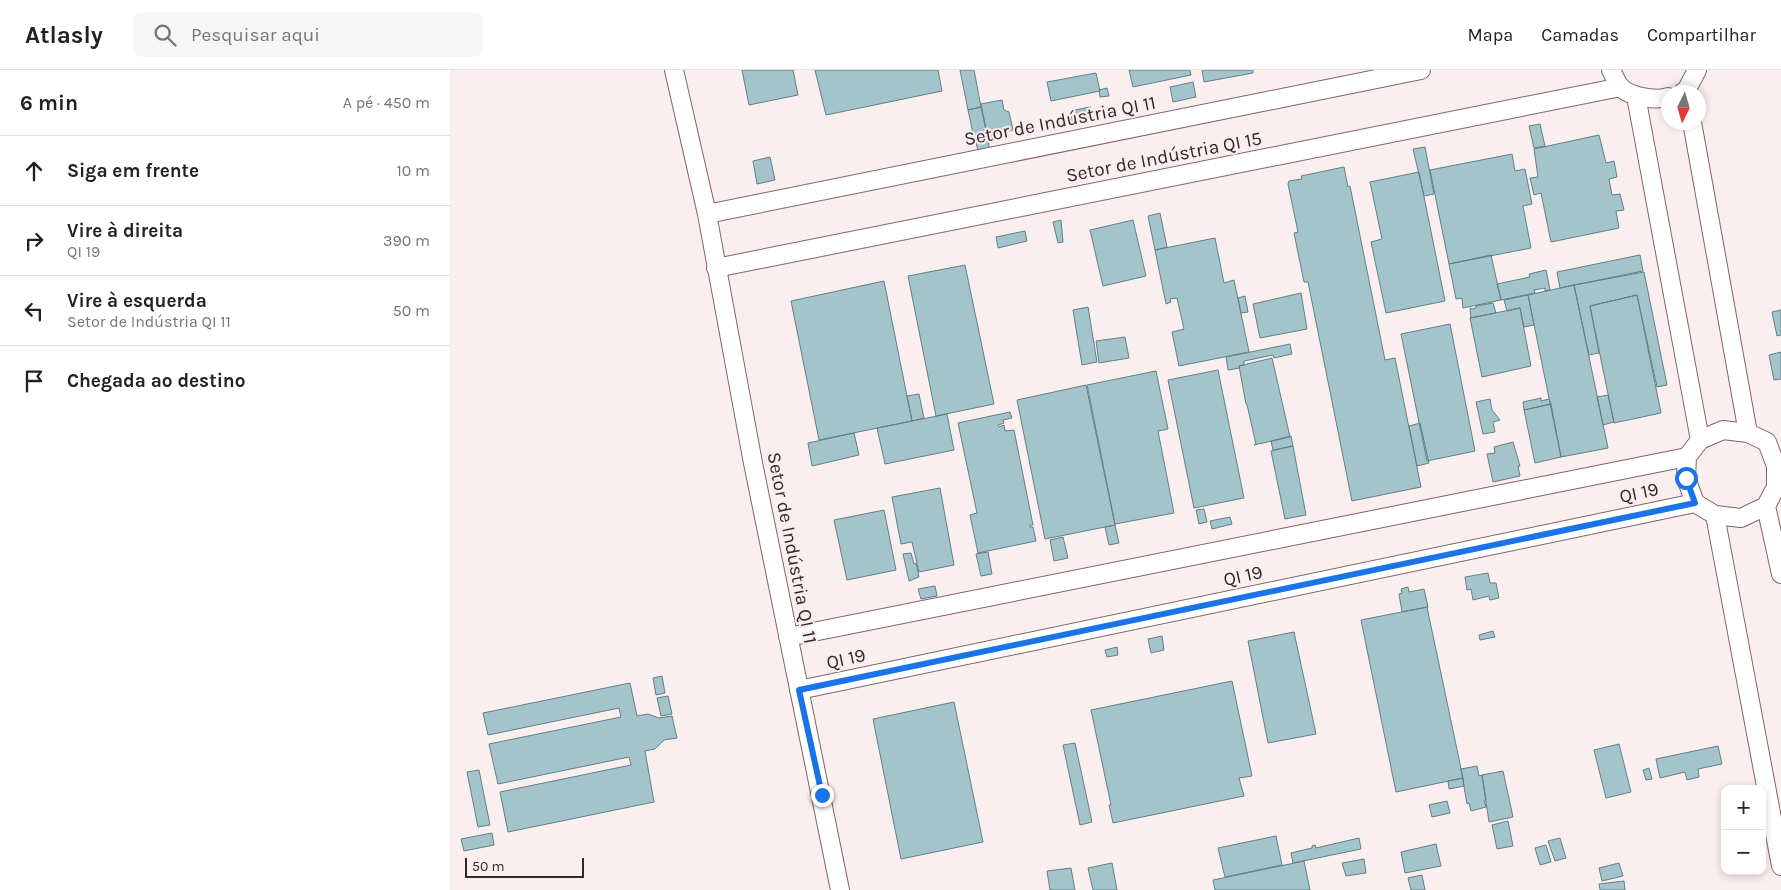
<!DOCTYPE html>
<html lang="pt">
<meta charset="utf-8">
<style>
:root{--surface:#fff;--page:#f6f6f6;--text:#222;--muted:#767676;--line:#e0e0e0}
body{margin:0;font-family:Karla,sans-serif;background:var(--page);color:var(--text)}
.controls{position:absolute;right:15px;bottom:15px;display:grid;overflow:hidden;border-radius:10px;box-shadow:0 2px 8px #0003}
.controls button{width:45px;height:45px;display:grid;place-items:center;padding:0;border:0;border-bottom:1px solid var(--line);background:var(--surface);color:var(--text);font:25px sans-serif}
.compass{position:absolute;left:1211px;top:15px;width:45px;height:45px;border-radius:50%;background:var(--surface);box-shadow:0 2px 8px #0003;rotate:185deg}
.scale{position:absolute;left:15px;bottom:12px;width:119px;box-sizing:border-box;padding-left:5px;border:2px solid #332729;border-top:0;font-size:14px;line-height:18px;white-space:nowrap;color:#332729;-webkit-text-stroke:4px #fbeeef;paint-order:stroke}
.stop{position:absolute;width:15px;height:15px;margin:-11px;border:4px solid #1a73e8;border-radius:50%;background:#fff}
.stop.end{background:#1a73e8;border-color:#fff;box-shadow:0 1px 5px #0008}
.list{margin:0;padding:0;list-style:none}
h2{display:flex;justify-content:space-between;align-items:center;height:65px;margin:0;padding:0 20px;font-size:21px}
h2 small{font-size:16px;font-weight:400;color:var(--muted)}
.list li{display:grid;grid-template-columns:32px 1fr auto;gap:15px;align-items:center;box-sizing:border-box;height:70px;padding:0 20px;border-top:1px solid var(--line)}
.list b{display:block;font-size:19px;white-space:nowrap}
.list p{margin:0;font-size:16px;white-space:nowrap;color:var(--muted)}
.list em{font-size:16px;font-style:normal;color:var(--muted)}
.icon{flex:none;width:28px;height:28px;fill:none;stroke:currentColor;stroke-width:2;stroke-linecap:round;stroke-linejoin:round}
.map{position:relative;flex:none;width:1331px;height:820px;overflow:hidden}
header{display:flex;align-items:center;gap:30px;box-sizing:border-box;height:70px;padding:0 25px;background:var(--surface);border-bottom:1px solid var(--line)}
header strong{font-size:24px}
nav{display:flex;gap:28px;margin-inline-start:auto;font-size:18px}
.search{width:350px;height:45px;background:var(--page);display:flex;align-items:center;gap:12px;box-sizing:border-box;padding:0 18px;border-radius:10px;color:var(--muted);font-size:19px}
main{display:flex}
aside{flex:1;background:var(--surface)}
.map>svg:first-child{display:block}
</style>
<header>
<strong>Atlasly</strong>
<div class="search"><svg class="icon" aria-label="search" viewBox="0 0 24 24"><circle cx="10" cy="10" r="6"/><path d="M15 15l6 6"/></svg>Pesquisar aqui</div>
<nav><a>Mapa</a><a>Camadas</a><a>Compartilhar</a></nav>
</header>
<main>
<aside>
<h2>6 min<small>A pé · 450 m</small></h2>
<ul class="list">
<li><svg class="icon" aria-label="ahead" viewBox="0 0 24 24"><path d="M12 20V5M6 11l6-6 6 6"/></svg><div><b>Siga em frente</b></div><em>10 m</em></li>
<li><svg class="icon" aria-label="right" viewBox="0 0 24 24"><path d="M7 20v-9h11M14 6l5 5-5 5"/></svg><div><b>Vire à direita</b><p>QI 19</p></div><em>390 m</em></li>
<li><svg class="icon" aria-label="left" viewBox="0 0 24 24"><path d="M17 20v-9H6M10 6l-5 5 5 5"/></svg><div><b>Vire à esquerda</b><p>Setor de Indústria QI 11</p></div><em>50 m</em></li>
<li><svg class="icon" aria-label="arrive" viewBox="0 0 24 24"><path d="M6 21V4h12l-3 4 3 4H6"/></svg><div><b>Chegada ao destino</b></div></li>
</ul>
</aside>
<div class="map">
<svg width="1331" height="820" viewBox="0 0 1331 820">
<rect width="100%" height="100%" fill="#fbeeef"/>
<path fill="#a2c4ca" stroke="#618086" d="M292,0H343L348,25L299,35Z
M365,0H488L492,21L376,45Z
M510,0H524L531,37L518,40Z
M679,0H740L741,5L683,17Z
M752,0H803V3L754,12Z
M646,3L650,21L601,31L597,12Z
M743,12L746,27L723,32L720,17Z
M657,18L659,26L650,27L649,20Z
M552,30L554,40L559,42L563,60L545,64L546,68L538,69L531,34Z
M531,37L537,65L524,68L518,40Z
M640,37L642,48L622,52L620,41Z
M1090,54L1095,76L1084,78L1079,56Z
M1149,65L1156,93L1164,91L1167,107L1159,109L1162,125L1170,124L1174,140L1166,141L1169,158L1101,172L1091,123L1084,125L1080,108L1088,107L1084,79Z
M538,69L541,91H530L526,72Z
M975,77L984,124L974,126L963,79Z
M1062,84L1065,101L1075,99L1082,134L1073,136L1081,178L999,194L980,100Z
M320,87L325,110L307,114L303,91Z
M894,97L898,117L900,116L935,290L945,288L971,417L902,431L858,212H854L844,163L848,162L838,114L839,111L852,109L851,106Z
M969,102L995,231L936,243L921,172L932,169L920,112Z
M710,143L717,177L705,180L698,146Z
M611,150L613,172L608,173L603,152Z
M683,150L696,206L653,216L640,160Z
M575,161L577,171L548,178L546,167Z
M765,168L774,213L784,210L799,282L729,296L722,262L734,259L727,228L720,229L721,232L716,234L705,180Z
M1041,185L1051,230L1013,238L1012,228L1006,229L999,194Z
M1190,185L1193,201L1110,218L1107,202Z
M515,195L544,334L486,346L458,206Z
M1096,200L1100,220L1095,221V218L1084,220L1085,223L1051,230L1047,214L1080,207L1079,204Z
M1194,202L1217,315L1207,317L1187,225L1140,236L1149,283L1139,285L1124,215Z
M434,211L462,351L369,370L341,231Z
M1124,215L1158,378L1111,387L1078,225Z
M851,223L857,259L810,268L803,234Z
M1078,225L1084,255L1074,257L1070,238L1057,241L1054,230Z
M1187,225L1211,343L1164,353L1140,236Z
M795,226L798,242L791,243L788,228Z
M1043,233L1046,243L1021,248L1020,238L1022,239L1026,238V236Z
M638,237L647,292L632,295L623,240Z
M1070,238L1081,296L1032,307L1020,248Z
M1331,240V265L1327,266L1322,242Z
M1000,254L1025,381L977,391L951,264Z
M675,267L679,288L649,293L646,271Z
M840,274L842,284L824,288L823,285L794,291V295L789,296L790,298L778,300L776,287Z
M1331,282V309L1324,310L1319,285Z
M822,288L840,367L804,375L806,374L797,335L796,334L789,296Z
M768,300L794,428L744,438L718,310Z
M706,301L718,359L708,361L724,443L665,454L637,315Z
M636,315L665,455L595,469L567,330Z
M469,324L474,348L462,351L457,326Z
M1158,325L1164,352L1153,355L1147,327Z
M1091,328V331L1099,329L1101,334L1074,340L1073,332Z
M1040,329L1042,340L1050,350L1043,352L1045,362L1033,364L1026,332Z
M1101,334L1111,387L1085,393L1074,340Z
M560,342L562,348L553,350L554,353L548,355L549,357L554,355L555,361L564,360L583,455H580V457H583L586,471L528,483L520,445L527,443L508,353Z
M497,344L504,380L435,394L427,358Z
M970,353L979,393L967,396L959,356Z
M404,363L409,385L362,396L358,373Z
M841,366L843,376L823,380L821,371Z
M1063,372L1070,396H1068L1070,406L1043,412L1037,384L1045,383L1044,377Z
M843,376L856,445L835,449L821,381Z
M490,418L504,495L469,502L462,472L451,474L442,427Z
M754,439L757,452L749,454L746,440Z
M434,440L446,500L397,510L384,450Z
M780,447L782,454L762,459L760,451Z
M665,455L669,473L659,475L655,457Z
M613,467L618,488L604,491L600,470Z
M538,482L542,504L531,506L526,484Z
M461,483L464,494L466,493L469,507L459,511L453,484Z
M1038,503L1040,513H1046L1049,528L1040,530L1039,526L1023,530L1021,519L1017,520L1015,507Z
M485,516L487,526L471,529L468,519Z
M958,517L959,522L974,519L978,537L952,542L949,524L952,523L951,519Z
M977,537L1013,708L946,722L911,550Z
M1043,561L1045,567L1030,570L1029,565Z
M844,562L866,664L818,673L798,571Z
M712,566L714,580L701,583L698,569Z
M667,577L668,585L657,587L655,580Z
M212,606L215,623L206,625L203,608Z
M782,611L802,706L789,708L794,726L663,753L659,735H661L641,640Z
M180,613L187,646L198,644L209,648L222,646L227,668L214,670L205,679L195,681L204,732L58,762L50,722L181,695L179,687L48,714L39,674L171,647L169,638L38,665L33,643Z
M218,626L222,644L211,646L207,628Z
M504,632L533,772L451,789L423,649Z
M625,673L642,752L630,755L613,675Z
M1169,674L1181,722L1156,728L1144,680Z
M1268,676L1272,694L1248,699L1249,707L1237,710L1235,702L1210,708L1206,689Z
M1027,696L1029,706L1032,705L1036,730H1034L1036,737L1021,741L1019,733L1017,734L1011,699Z
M1199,698L1202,709L1196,710L1193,700Z
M29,700L40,755L28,757L17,702Z
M1053,701L1063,747L1039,752L1032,705Z
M1013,708L1014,716L999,719L998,711Z
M997,731L1000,743L982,747L979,735Z
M1058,751L1063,776L1047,779L1042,755Z
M42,763L44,775L14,781L11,769Z
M826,766L832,795L775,807L768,778Z
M909,768L911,779L843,793L841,783L862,778V776L865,775L866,778Z
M1110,768L1116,788L1105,791L1098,771Z
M986,774L991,796L955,803L951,782Z
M1096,775L1101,792L1090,795L1085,778Z
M914,789L916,803L896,806L892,793Z
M854,791L860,820H765L763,810Z
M662,793L667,820H643L638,798Z
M1169,793L1173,806L1152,811L1149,798Z
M621,798L625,820H600L597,801Z
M972,805L975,820H961L958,808Z
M1174,811L1175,820H1150L1149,814Z"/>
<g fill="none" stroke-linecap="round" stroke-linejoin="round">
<defs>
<path id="minor" d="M224,0L257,144L303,393L390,820
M1161,0C1164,5 1167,14 1171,18C1182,27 1205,31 1218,27
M1233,22L1236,21L1247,0
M1186,26L1250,370
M1242,52L1298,363
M257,144L971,0
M266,198L1171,17
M1316,436L1331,504
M1265,445L1291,448L1316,436L1326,417V396L1317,372L1298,363L1273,360L1250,370L1237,387L1236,408L1245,433L1265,445L1331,796
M338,567L1237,387
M349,620L1245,433"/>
</defs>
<use href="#minor" stroke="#816468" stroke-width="20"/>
<use href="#minor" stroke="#fff" stroke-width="18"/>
</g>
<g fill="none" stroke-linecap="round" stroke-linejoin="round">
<path stroke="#1a73e8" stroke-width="6" d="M372,725L349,620L1245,433L1236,408"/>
</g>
<g text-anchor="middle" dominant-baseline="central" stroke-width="4" stroke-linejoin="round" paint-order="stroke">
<g font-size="19" fill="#332729" stroke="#fbeeef">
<text transform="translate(610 51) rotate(-11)">Setor de Indústria QI 11</text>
<text transform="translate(714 87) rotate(-11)">Setor de Indústria QI 15</text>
<text transform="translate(1189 423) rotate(-12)">QI 19</text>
<text transform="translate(342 478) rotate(79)">Setor de Indústria QI 11</text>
<text transform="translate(793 506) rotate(-12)">QI 19</text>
<text transform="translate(396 589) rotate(-12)">QI 19</text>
</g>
</g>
</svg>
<div class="controls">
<button>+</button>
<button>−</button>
</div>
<svg class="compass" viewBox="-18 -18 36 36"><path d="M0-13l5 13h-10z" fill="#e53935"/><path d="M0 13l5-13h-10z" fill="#767676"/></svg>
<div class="scale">50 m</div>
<div class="stop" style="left:1236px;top:408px"></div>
<div class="stop end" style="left:372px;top:725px"></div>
</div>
</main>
